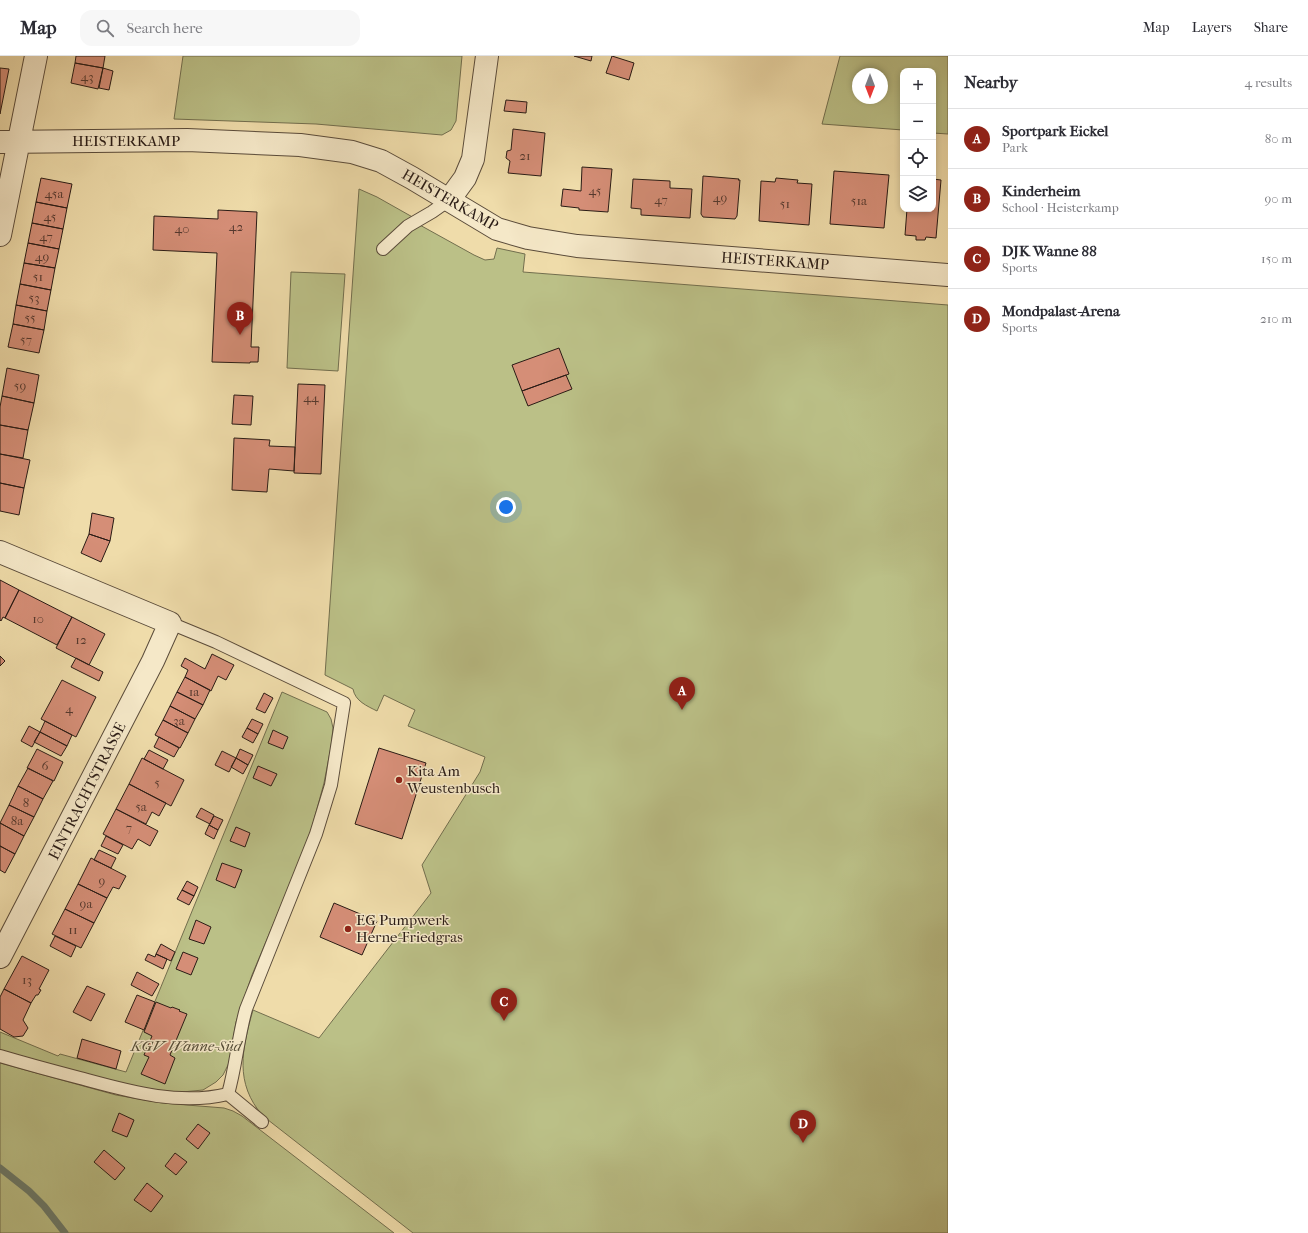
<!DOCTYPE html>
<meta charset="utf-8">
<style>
:root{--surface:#fff;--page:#f7f7f7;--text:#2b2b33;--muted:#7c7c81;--line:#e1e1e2;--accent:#8f2418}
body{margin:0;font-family:"IM FELL French Canon",serif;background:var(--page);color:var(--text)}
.controls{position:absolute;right:12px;top:12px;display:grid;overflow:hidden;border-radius:8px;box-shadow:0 2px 6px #0003}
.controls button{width:36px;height:36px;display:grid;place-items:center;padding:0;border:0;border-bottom:1px solid var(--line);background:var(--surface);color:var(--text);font:20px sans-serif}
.compass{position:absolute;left:852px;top:12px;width:36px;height:36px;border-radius:50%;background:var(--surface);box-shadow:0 2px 6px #0003;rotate:180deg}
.you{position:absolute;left:506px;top:451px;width:14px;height:14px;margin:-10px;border:3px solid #fff;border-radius:50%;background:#1a73e8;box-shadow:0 0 0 6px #1a73e833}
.badge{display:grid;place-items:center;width:26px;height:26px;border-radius:50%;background:var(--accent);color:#fff;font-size:13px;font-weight:700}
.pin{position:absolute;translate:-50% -33px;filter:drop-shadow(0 1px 2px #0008)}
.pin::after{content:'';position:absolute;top:21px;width:14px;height:12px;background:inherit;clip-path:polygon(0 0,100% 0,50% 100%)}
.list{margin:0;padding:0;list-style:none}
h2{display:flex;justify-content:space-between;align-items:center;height:52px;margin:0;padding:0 16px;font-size:17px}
h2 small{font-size:13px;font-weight:400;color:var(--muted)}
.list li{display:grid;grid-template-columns:26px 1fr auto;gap:12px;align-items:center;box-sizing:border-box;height:60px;padding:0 16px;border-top:1px solid var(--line)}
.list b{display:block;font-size:15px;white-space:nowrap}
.list p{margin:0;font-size:13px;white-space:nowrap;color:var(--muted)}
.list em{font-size:13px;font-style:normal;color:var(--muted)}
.icon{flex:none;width:22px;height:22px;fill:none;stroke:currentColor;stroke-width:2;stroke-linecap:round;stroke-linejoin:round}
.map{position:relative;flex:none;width:948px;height:1177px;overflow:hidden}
header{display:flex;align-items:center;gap:24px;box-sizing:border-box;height:56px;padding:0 20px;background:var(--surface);border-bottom:1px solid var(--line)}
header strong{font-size:19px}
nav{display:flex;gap:22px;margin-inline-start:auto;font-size:14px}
.search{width:280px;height:36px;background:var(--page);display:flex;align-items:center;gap:10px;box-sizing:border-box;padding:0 14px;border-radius:12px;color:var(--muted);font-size:15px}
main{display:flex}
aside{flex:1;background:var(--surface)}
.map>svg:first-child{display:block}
</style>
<header>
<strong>Map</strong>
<div class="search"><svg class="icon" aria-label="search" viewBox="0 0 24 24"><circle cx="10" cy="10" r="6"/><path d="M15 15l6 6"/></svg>Search here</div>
<nav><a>Map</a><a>Layers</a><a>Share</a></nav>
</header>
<main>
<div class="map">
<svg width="948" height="1177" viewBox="0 0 948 1177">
<rect width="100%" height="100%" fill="#efdcaa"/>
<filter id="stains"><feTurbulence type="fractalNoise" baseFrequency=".005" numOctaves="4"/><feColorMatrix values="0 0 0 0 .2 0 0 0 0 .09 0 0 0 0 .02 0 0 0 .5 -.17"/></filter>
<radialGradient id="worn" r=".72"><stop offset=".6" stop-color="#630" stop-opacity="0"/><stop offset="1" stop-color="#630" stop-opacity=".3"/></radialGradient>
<path fill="#bbc087" stroke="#726e4e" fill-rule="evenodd" d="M183,0H462L456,65L451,74L442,79L316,68L174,63Z
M840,0H948V78L933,77V15H903V74L822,68ZM858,18H882V42H858Z
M359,133L377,141L416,163L418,168L474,199L485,204L494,203L497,192L525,198L523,216L948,249V1177H413L263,1060C234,1027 242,993 253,954L319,982L431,837L422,809L480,716L485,701L408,670L415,654L384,639L377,655C367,650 355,645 353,633L325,619Z
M291,216L345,218L338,315L287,312Z
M282,636L327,656L331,663L333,672L331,691L324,727L312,771L303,797L252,919L236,966L229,1007L223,1019L216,1026L203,1034L182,1036L164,1035L121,1028L0,994V976L58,1000L60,998L126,1016Z
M0,1007L116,1039L162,1047L224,1052L233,1055L242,1060L394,1177H0Z"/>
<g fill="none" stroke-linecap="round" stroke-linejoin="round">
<path stroke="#6d7c6c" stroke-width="7" d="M0,1112L29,1135L44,1150L65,1177"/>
</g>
<path fill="#d58e77" stroke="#291b15" d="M76,0H105L103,12L75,7Z
M574,0H592L591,5Z
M612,0L634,7L629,24L606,17Z
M75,7L103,12L98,33L71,27Z
M0,12L9,13L0,58Z
M103,12L113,15L109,34L99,32Z
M506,44L527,46L526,57L504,55Z
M513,73L545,77L541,120L508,117L510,105L506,102L507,95L511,94Z
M582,111L612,113L608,156L579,154V152L561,150L563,133L581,135Z
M834,115L889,119L884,172L830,168Z
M703,120L739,123L738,124H740L737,160L735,163L703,161L701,158Z
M41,122L72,128L67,152L36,146Z
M776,122L798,124L797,127L812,128L809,169L759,165L761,125L775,126Z
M633,123L670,125V132L692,133L690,162L641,159V153L631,152Z
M933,123L941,124L936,182L926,181L925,184H916V180L905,179L907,153H933Z
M36,146L67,152L63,173L32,167Z
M218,154L257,156L251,291H259L258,306H250V307L212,306L217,197L153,194L154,160L218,163Z
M32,167L63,173L59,193L28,187Z
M28,187L59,193L55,212L24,207Z
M24,207L55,212L51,234L20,228Z
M20,228L51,234L47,255L16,249Z
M16,249L47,255L44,274L13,268Z
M13,268L44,274L39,297L8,291Z
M559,292L569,318L522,335L512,309Z
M7,312L39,319L34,347L2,340Z
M566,319L572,333L528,350L522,335Z
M298,328L325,329L321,418L294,417Z
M234,339L253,340L251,369L232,368Z
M2,340L34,347L28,374L0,369V351Z
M0,369L28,374L23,402L0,398Z
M234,382L270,384L269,390L295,391L294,415L269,413L267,436L232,434Z
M0,398L30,404L24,432L0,427Z
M0,427L24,432L19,459L0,455Z
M92,457L114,462L110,485L89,478Z
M89,478L110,485L101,506L81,497Z
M0,524L19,534L5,562L3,561L1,565L0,564Z
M19,534L72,561L57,589L5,562Z
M72,561L105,578L89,609L56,592Z
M212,598L234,609L226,624L218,620L211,635L185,621L188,614L181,610L185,602L205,613Z
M0,600L5,605L0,610Z
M76,602L103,616L99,625L71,611Z
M185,621L210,634L203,649L177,636Z
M62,624L96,641L76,681L41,663Z
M177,636L203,649L195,663L170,650Z
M264,637L273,642L265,657L256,653Z
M170,650L195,663L188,677L163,664Z
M252,663L263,668L258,678L247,672Z
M163,664L188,677L180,692L155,679Z
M45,665L72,679L67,690L40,676Z
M29,670L40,676L32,691L21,685Z
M247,672L258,678L253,687L242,681Z
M273,674L288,681L283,693L268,687Z
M40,676L67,690L61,700L34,686Z
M159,681L179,692L174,701L154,691Z
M379,692L426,707L402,783L355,768Z
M37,693L63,706L54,725L27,712Z
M240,693L253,699L248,709L236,702Z
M149,694L168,704L163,713L144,703Z
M222,695L236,702L229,716L215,709Z
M142,702L184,724L171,750L129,728Z
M236,702L248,709L243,718L231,711Z
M258,710L277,718L271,730L253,722Z
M28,712L53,725L43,743L18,730Z
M129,728L166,747L159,760L152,756L146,768L116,753Z
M18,730L43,743L34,761L9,749Z
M9,749L34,761L24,780L0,767Z
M201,752L214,759L210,768L196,761Z
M116,753L158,775L150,790L138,783L132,793L103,778Z
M214,760L223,764L218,774L209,769Z
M0,767L24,780L15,798L0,790Z
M209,769L218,774L214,783L205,778Z
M236,771L250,777L245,791L230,785Z
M106,780L123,789L118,798L101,790Z
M0,790L15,798L5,817L0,814Z
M99,794L116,802L111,812L94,804Z
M91,802L126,820L119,833L113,831L107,842L78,828Z
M222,807L242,814L235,832L216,824Z
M187,825L198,831L194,840L182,834Z
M78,828L107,842L94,867L65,853Z
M182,834L194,840L189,849L177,843Z
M334,847L377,865L362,899L320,881Z
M65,853L94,867L81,892L52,878Z
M196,864L211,871L204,888L189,883Z
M55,880L76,890L71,901L50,890Z
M161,888L175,896L171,905L156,898Z
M183,896L198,902L191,919L176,913Z
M148,898L155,901L156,898L167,903L163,913L145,904Z
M22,900L49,914L39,933L41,934L38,939H36L31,947L4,933Z
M137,916L159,928L152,940L131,929Z
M87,930L105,938L91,965L73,956Z
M4,933L31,947L23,964L28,972L23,980L14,981L0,973V941Z
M137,939L155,946L144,974L125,966Z
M156,946L171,952L172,951L180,954L179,955L187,958L170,999L175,1002L165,1028L141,1018L149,1001L144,999L152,980L144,976Z
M82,983L121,995L116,1013L77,1002Z
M119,1057L134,1064L127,1081L112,1075Z
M198,1068L210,1077L198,1093L186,1083Z
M104,1094L125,1112L115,1124L94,1106Z
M175,1097L187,1106L176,1119L165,1110Z
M147,1127L163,1140L151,1156L134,1144Z"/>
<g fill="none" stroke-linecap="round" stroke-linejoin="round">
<defs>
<path id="lane" d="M383,193L408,170L432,156L449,144
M170,567L216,586L344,647L331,729L316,778L246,953C238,981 236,1010 228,1038
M0,1000C27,1008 53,1015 80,1022C128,1035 178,1050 228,1038L262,1066"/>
<path id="street" d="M0,86L187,84L300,89L352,96L381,105L412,122L497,173L528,182L577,190L948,219
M449,144L465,122L473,103L487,0
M0,179L36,0
M0,496L170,567L153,605L0,901"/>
</defs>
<use href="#lane" stroke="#5a4b3a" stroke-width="14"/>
<use href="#street" stroke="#5a4b3a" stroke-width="24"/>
<use href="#lane" stroke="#f5e8c8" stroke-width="12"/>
<use href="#street" stroke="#f5e8c8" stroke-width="22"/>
</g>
<g fill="#8f2418" stroke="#f5e8c8" stroke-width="1.5">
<circle cx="399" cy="724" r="4"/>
<circle cx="348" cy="873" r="4"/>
</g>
<g text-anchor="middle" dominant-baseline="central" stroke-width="3" stroke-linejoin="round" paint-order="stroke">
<g font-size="13" fill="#54382e">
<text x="87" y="20">43</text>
<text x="525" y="99">21</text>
<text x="595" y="134">45</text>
<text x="54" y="137">45a</text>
<text x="720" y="141">49</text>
<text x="661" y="143">47</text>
<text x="859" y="144">51a</text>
<text x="785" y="147">51</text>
<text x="50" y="160">45</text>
<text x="236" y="170">42</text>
<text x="182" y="172">40</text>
<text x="46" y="180">47</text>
<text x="42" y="200">49</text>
<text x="38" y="220">51</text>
<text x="34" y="241">53</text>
<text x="30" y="261">55</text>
<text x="26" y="283">57</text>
<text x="20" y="329">59</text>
<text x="311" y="341">44</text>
<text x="38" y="562">10</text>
<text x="81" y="583">12</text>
<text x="194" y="635">1a</text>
<text x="69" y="652">4</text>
<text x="179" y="664">3a</text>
<text x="45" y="709">6</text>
<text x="157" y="726">5</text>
<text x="26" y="746">8</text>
<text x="141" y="750">5a</text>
<text x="17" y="764">8a</text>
<text x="129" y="771">7</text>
<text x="102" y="824">9</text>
<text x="86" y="847">9a</text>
<text x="73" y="873">11</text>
<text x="27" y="923">13</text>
</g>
<g font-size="15" fill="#291b15" stroke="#f5e8c8">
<text x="126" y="85">HEISTERKAMP</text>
<text transform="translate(450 144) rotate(30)">HEISTERKAMP</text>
<text transform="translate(775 205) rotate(4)">HEISTERKAMP</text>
<text transform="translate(87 735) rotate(-63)">EINTRACHTSTRASSE</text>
</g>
<g font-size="15" fill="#291b15" stroke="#f5e8c8" text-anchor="start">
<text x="407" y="715">Kita Am<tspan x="407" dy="17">Weustenbusch</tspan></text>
<text x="356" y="864">EG Pumpwerk<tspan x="356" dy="17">Herne-Friedgras</tspan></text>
</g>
<g font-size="15" font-style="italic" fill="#554d37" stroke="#f5e8c8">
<text x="186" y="990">KGV Wanne-Süd</text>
</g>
</g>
<rect width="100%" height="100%" filter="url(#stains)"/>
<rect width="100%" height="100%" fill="url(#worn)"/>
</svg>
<div class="controls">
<button>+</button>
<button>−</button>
<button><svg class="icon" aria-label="locate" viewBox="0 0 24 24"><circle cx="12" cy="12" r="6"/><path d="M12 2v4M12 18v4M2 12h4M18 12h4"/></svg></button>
<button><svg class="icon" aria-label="layers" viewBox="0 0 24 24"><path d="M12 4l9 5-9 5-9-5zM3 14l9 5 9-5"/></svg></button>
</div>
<svg class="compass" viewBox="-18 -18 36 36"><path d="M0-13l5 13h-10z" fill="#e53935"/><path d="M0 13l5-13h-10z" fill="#7c7c81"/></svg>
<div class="you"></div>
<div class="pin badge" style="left:682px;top:654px">A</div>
<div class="pin badge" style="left:240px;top:279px">B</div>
<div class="pin badge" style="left:504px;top:965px">C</div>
<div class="pin badge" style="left:803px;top:1087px">D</div>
</div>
<aside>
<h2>Nearby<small>4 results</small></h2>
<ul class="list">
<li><span class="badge">A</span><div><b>Sportpark Eickel</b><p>Park</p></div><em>80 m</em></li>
<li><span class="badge">B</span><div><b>Kinderheim</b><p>School · Heisterkamp</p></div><em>90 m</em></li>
<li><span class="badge">C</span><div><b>DJK Wanne 88</b><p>Sports</p></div><em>150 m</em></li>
<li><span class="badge">D</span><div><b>Mondpalast-Arena</b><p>Sports</p></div><em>210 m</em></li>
</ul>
</aside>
</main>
